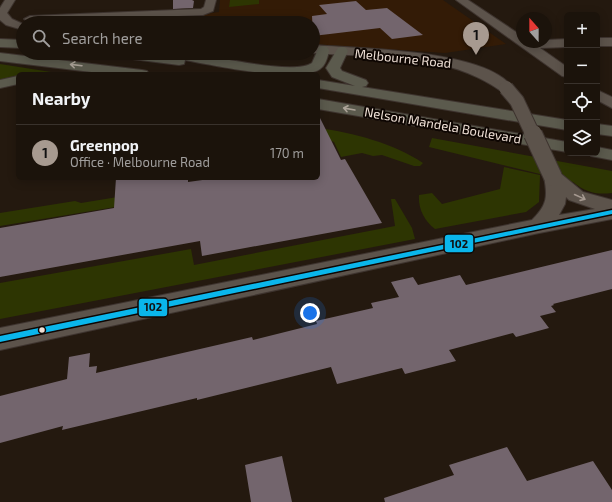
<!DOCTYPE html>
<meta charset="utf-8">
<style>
:root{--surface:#1b130b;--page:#241c14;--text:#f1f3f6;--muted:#a09e9d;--line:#39322c;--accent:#a79a90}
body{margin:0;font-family:"Exo 2",sans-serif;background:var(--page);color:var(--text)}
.controls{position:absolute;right:12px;top:12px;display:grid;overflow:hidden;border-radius:6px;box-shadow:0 2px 10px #0003}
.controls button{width:36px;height:36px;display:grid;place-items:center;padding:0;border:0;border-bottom:1px solid var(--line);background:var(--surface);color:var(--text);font:20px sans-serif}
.compass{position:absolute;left:516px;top:12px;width:36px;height:36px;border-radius:50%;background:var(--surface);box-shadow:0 2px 10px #0003;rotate:339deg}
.you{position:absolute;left:310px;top:313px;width:14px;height:14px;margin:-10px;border:3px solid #fff;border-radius:50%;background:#1a73e8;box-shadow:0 0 0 6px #1a73e833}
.badge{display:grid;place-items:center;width:26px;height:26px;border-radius:50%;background:var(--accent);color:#111;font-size:13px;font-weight:700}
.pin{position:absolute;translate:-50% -33px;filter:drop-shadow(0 1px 2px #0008)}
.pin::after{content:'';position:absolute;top:21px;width:14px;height:12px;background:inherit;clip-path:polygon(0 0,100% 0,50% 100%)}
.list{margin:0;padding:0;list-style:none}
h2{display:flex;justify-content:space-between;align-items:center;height:52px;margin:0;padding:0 16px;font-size:17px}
h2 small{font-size:13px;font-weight:400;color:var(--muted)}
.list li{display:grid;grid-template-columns:26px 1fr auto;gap:12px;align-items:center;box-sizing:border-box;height:56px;padding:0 16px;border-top:1px solid var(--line)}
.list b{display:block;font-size:15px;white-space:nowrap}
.list p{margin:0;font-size:13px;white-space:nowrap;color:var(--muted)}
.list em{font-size:13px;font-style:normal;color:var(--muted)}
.icon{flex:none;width:22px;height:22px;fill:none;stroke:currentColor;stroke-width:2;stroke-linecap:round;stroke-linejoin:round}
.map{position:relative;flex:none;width:612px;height:502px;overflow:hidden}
.search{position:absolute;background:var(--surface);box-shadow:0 2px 10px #0003;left:16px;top:16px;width:304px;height:44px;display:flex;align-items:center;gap:10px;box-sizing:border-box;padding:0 14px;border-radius:22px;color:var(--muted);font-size:15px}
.panel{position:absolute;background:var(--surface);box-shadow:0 2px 10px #0003;left:16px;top:72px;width:304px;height:108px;border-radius:6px}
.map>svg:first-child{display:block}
</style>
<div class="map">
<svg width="612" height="502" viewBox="0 0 612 502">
<rect width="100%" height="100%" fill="#24190f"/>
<path fill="#331b06" d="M220,0H443L506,44L445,53L313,44V23H202L199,15L219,12Z"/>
<path fill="#2d3502" d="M230,0H259V4L229,7Z
M0,64L51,72L18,74V77L0,81Z
M318,128C354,133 393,143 423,163L420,166H414L382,155L373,156L362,153L341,157L334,142L326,139Z
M432,138L612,171V193C596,195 585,192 573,182L429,147Z
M504,167L540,175L539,202L526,212L435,229C424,221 418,208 419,195L432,193L442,204L500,189Z
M136,194L158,200L0,226V213L75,201L81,203Z
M391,199H395L412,228L415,239L0,319V283L191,249L194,265L395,226Z"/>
<path fill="#73656d" d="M173,0H192L194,1L193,8L173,9Z
M356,1L366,10L387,8L423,35L392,39L380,28L313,36L312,16L327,14L319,5Z
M191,17L190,23H174V18Z
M318,114L341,160L345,159L382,223L202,256L200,241L0,277V228L114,208L116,178H188V182L217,178H318Z
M612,250V289L553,304L554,305L551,306L556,312L540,316L549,328L516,337L513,333L449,350L456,361L405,374L402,368L337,384L331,367L197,400V398L62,430L63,426L0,443V396L67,379L69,357L90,353L89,367L97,366L96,373L252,337L253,340L317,324L316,321L373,308L371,303L399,297L391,282L413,277L418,285L460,275L466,285Z
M507,447L527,481L593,461L612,490V502H385L384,498L454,475L449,465Z
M282,456L292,502H251L245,465Z"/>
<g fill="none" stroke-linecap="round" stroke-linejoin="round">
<defs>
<path id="minor" d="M5,0H15L7,13L12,19L23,24V30L6,25L0,20V8Z
M206,0H216L213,11L203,15L30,22L24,19L30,16L201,9L204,7Z
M456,0H468L522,36V42H546V40L567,39V47L540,48L567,67V77L562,76Z
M597,38H612V46H597Z
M313,45C358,49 487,49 513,88L511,91L506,92L501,91C447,52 376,58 313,53Z
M597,90L612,97V108L597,100Z
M553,171L560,173L583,192L612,200V219L539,233L0,350V328L532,220C547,205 548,197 544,177L546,173ZM566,197L569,200L595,209L559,215L565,204Z"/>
<path id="motorway" d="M0,39L23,40V48L0,47Z
M323,46L327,47L329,50C328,56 326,65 320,69C300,84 211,65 185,60L184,64L179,65L117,57L112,56L111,53L160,55L159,53C168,53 177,52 187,53C212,55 293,76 312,63L319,47Z
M342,47L346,48L348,51L340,68L342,71L366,80L368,83L366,86L362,87L567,120V130L318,88V80L355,86L332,77L326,68L338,48Z
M0,53L142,70L147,71L149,74H108L0,61Z
M18,76V84L0,88V80Z
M318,99L567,142V152L318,109Z
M597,124L612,126V136L597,134Z
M597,147L612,150V160L591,156L589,153H597Z"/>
</defs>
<use href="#minor" stroke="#3e342f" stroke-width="2"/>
<use href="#motorway" stroke="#3e342f" stroke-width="2"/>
<use href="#minor" fill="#5c534b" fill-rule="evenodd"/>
<use href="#motorway" fill="#5b5a4d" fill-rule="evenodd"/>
<defs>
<path id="minor-bridge-far1" d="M506,88L517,101L533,135"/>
<path id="minor-bridge" d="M533,134L553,177"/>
</defs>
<use href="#minor-bridge-far1" stroke="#3e342f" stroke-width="16" stroke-linecap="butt"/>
<use href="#minor-bridge" stroke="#3e342f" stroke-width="20" stroke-linecap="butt"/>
<use href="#minor-bridge-far1" stroke="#5c534b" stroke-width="14"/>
<use href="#minor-bridge" stroke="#5c534b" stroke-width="18"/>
<defs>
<path id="bus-1" d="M612,210V214L0,342V336Z"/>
</defs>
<use href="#bus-1" stroke="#0e0602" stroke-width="3"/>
<use href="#bus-1" fill="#0ab6eb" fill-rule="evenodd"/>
</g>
<defs><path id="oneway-shaft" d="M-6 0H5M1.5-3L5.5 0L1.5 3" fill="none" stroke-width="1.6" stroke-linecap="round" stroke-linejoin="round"/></defs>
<g stroke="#aca398">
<use href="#oneway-shaft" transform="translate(76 65) rotate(-173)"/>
<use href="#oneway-shaft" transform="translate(349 109) rotate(-170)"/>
</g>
<use stroke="#a59990" href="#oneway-shaft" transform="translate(580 197) rotate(25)"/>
<circle fill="#eedfd5" stroke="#0e0602" stroke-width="1.5" cx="42" cy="330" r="3.5"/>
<g text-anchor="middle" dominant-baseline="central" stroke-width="4" stroke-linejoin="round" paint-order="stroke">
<g font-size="13" fill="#eedfd5" stroke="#0e0602">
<text transform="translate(403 58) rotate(6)">Melbourne Road</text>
<text transform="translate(443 125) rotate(10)">Nelson Mandela Boulevard</text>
</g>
</g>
<g stroke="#0e0602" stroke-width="1.5">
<rect x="444" y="234" width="30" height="19" rx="4" fill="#0ab6eb"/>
<rect x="138" y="298" width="30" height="19" rx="4" fill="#0ab6eb"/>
</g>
<g font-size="11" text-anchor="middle" font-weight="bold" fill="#111">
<text x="459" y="248">102</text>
<text x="153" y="311">102</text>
</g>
</svg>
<div class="controls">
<button>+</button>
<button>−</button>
<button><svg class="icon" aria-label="locate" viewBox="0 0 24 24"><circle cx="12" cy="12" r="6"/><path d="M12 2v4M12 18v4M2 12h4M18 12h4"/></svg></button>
<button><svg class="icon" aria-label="layers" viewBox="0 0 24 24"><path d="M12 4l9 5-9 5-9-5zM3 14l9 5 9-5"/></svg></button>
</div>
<svg class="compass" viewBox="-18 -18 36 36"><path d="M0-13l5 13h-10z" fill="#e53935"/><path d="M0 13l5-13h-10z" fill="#a09e9d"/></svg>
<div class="you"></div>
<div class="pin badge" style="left:476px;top:55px">1</div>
<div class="search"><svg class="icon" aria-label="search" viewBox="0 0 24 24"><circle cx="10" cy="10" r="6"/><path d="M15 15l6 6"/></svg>Search here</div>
<section class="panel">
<h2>Nearby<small></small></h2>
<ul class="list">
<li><span class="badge">1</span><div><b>Greenpop</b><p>Office · Melbourne Road</p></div><em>170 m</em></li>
</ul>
</section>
</div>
